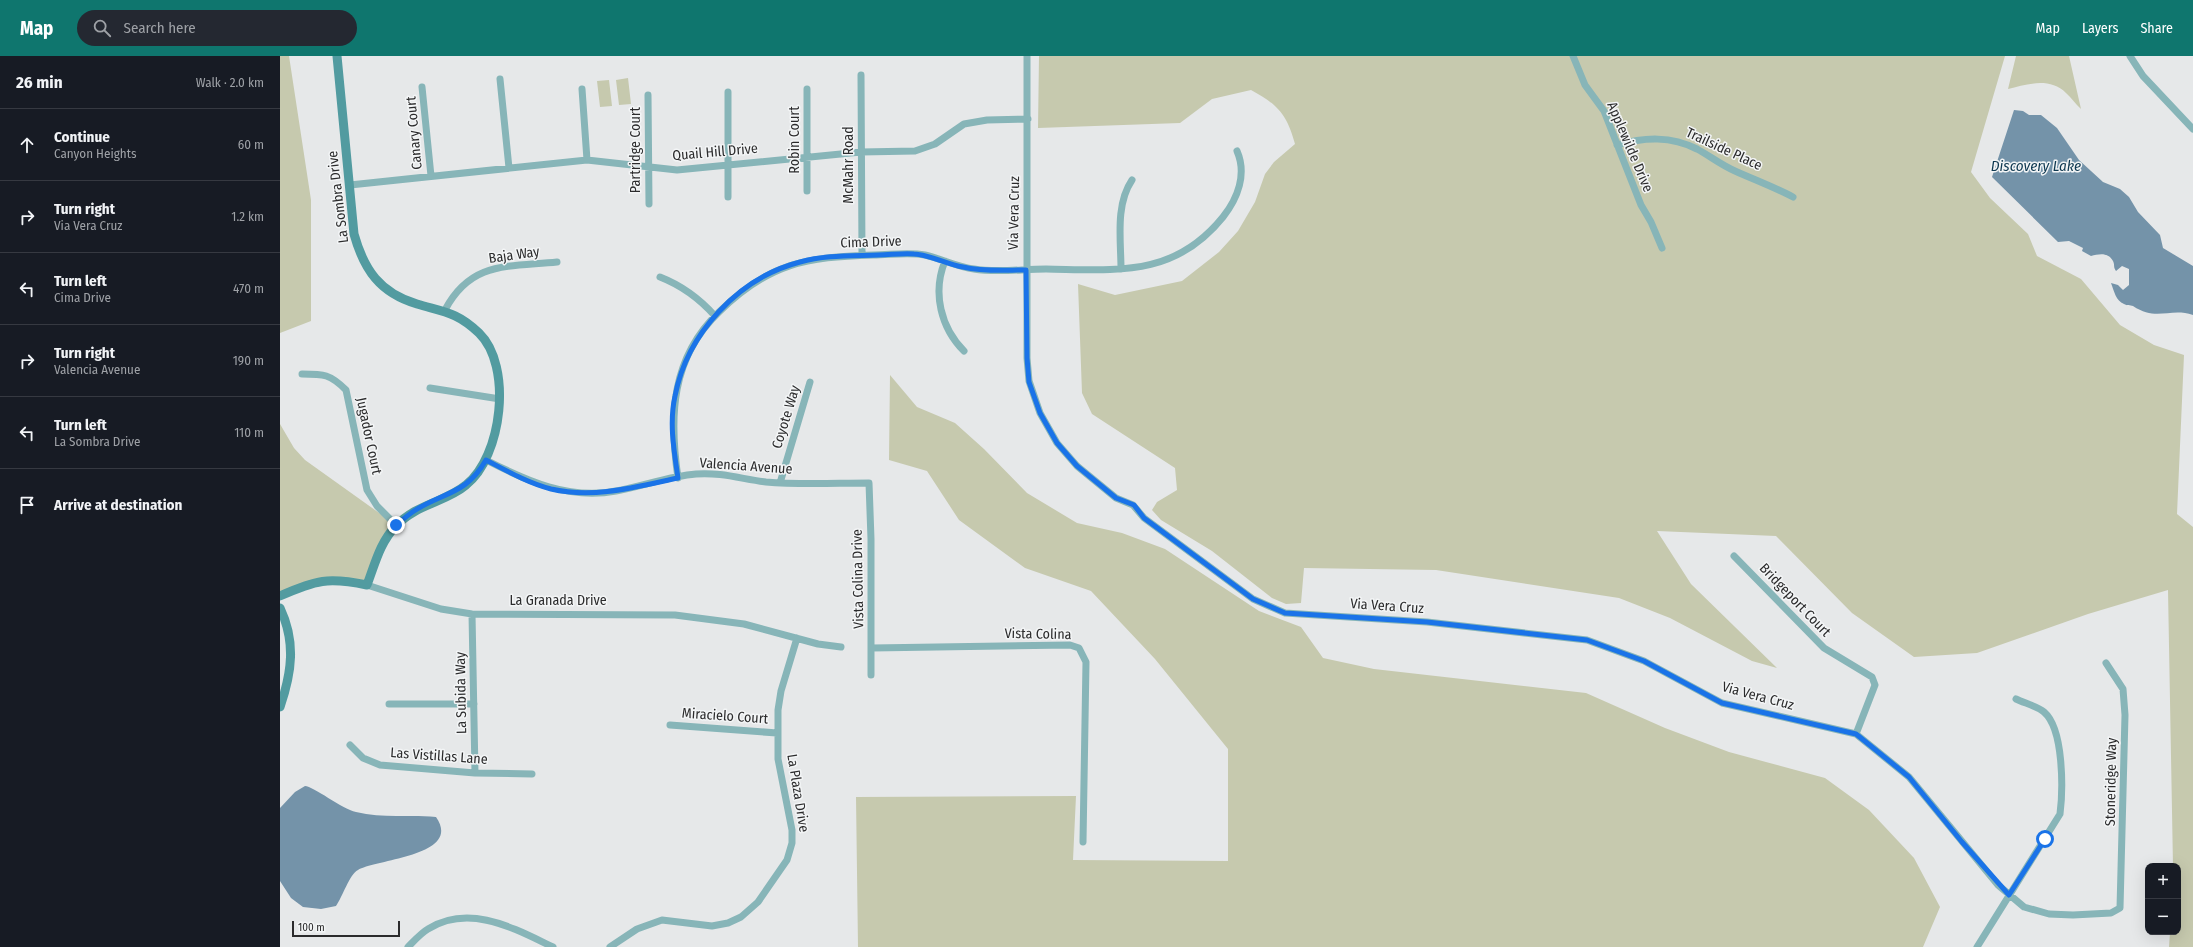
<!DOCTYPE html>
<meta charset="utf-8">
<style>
:root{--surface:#171b24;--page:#242831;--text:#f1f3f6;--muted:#9ea1a6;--line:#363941;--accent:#0f766e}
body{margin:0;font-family:"Fira Sans Condensed",sans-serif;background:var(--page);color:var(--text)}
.controls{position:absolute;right:12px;bottom:12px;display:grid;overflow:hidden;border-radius:8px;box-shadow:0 4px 16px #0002}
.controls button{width:36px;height:36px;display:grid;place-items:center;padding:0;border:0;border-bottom:1px solid var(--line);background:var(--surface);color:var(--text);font:20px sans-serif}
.scale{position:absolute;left:12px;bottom:10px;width:108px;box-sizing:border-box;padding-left:4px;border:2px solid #2b2b2c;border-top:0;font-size:11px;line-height:14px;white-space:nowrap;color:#2b2b2c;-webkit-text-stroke:3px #f3f5f6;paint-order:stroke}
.stop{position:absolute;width:12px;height:12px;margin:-9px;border:3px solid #1a73e8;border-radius:50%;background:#fff}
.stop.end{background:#1a73e8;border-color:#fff;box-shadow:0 1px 4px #0008}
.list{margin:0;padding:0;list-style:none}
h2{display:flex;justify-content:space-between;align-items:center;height:52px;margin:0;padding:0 16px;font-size:17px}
h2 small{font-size:13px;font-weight:400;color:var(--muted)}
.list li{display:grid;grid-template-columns:26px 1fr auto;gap:12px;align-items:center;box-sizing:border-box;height:72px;padding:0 16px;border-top:1px solid var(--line)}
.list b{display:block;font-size:15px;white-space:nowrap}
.list p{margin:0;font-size:13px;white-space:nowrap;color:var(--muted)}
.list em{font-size:13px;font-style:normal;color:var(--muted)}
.icon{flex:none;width:22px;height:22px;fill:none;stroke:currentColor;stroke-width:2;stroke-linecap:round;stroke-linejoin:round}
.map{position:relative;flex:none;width:1913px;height:891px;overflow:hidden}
header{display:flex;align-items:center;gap:24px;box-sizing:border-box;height:56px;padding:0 20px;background:var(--accent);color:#fff}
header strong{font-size:19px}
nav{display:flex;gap:22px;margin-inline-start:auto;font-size:14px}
.search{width:280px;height:36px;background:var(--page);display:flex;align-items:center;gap:10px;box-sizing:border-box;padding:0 14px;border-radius:22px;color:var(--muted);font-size:15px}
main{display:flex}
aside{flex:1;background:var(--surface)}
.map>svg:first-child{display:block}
</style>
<header>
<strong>Map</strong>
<div class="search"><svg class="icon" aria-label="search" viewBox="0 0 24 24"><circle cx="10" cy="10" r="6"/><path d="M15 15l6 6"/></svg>Search here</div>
<nav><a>Map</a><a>Layers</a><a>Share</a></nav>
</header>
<main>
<aside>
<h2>26 min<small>Walk · 2.0 km</small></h2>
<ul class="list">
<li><svg class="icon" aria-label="ahead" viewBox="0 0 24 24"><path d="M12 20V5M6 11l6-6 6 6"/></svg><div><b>Continue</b><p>Canyon Heights</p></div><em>60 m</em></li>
<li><svg class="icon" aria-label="right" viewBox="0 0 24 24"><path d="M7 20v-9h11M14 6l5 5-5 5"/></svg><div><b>Turn right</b><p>Via Vera Cruz</p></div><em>1.2 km</em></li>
<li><svg class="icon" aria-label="left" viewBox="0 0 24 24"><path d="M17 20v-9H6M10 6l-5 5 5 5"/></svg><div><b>Turn left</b><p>Cima Drive</p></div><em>470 m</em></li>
<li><svg class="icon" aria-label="right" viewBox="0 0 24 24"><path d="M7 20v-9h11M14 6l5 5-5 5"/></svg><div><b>Turn right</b><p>Valencia Avenue</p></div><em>190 m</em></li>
<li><svg class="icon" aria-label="left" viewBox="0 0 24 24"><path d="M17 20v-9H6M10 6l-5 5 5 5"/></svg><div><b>Turn left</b><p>La Sombra Drive</p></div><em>110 m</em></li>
<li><svg class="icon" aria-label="arrive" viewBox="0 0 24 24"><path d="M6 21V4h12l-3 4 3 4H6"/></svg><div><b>Arrive at destination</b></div></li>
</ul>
</aside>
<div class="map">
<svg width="1913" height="891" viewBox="0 0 1913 891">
<rect width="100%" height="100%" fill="#e6e8e9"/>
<path fill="#c6c9ae" d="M0,0H9L31,144V265L0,277Z
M759,0H1725L1691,116L1710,142L1748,178L1757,200L1801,223L1840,269L1874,289L1904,299L1897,458L1913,471V891H1889L1890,876H1898V810H1893L1888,534L1808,558L1697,597L1634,601L1572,557L1496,480L1377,475L1411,528L1497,612L1472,605L1390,562L1339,542L1156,514L1024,512L1021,547L1006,548L992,542L932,495L881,464L872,454L877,446L897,434L895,412L812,358L802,337L798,228L835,239L902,225L939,196L958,175L975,146L985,118L994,106L1015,88C1007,58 997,48 971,34L932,43L900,67L758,72Z
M1736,0H1789L1801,53C1795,48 1792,42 1786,37C1770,21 1747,28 1728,33Z
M348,22L351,48L339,49L336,24Z
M329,24L332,50L320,51L317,25Z
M610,319L637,351L675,367L704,393L747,437L797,467L842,477L885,493L979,555L1021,571L1043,602L1094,613L1306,637L1385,672L1449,696L1545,722L1589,754L1634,802L1660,851L1643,891H578L576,741L796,740L793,804L948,805V693L875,603L811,535L745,512L679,464L647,415L609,404Z
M0,368L14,392L25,404L116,469L87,529L57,524L0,540Z"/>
<path fill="#7493a9" d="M1734,54L1743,55L1749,59H1761L1777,72L1799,104L1823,126L1840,133L1849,141L1858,156L1880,179L1883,192L1913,210V259C1890,251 1877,266 1853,250C1850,249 1847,250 1844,248C1836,245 1834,235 1831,227L1838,229L1843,234L1849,229V213L1842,210L1836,215C1833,211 1835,209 1833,205C1828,196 1819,198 1811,200L1802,195L1803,192L1789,185L1778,186L1712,121Z
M25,730C33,730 62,753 76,756C103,763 130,758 156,761C183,800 97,803 78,814C69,819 63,840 56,850L41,853L23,851L11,842L0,825V752L15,736Z"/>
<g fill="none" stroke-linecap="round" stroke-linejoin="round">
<path stroke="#87b5b8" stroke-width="7" d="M747,0V302L749,325L760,357L777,387L797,410L836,442L853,449L864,462L973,543L1005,557L1147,566L1307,584L1364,605L1442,647L1576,678L1629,721L1718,829L1744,851L1769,858L1793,859L1831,857L1840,852L1845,659L1843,633L1826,607
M1293,0L1305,29L1324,55L1361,149L1371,166L1382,192
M1850,0L1863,20L1913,73
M581,19L582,199
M220,23L229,112
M142,31L151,120
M302,33L307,104
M527,33V135
M448,36V141
M368,39L369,148
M1337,89C1365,81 1391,80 1417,93C1430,100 1441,109 1455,115C1475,124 1494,131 1513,141
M70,129L307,104L397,114L581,96L635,95L655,88L684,68L707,64L748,63
M665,205C652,237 661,272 684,295
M841,213C841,185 835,149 852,124
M380,221C403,230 419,242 435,260
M165,254C191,205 228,211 277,206
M22,318C44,318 50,318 66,334L87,434L97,450L116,469
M150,332L220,343
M206,404C247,425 289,444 336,435C363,430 390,420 416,418C440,416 462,423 486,426C519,429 555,427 589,427L591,483V619
M398,422C389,360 391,302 439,256C489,207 526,201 593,199C610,199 628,196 645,199C662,203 677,211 694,213C717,217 742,213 766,213C836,214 894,222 943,161C958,142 967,118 957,95
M500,427L530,326
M1454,500L1544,592L1592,621L1595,629L1576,678
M87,529L161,553L192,558L395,559L464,568L538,588L561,591
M192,558L195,717
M592,592L790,589L799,592L806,606L803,786
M109,648H194
M390,669L497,677
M70,689L83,702L100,709L195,717L252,718
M128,891C134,885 141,877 148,873C190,847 235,873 273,891
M330,891L357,873L382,864L432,870L448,867L461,861L478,846L507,804L512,787V774L498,703V654L501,635L517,582
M1697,891L1780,758C1783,734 1784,673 1764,656C1757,650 1744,647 1736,643"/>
<path stroke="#529ba0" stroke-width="9" d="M0,540C36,524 48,521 87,529C95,508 100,486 116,470C136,448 166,446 186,429C222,401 233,310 199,277C177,256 164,256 137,248C100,237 84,214 74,178L57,0
M0,552C16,586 12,616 0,651"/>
</g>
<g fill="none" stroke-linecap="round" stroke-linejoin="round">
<path stroke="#1a73e8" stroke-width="5" d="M116,469C122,464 128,459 134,455C163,436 186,439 206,404C227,415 248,427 271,433C314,443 356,431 398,422C394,395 389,367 395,340C407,278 458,222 520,206C545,199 571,200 598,199C610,199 622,197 634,198C651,199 666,208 683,211C704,216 726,214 746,214L747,302L749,326L760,357L777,387L797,410L836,442L854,449L864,462L973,543L1005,557L1147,566L1307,584L1364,605L1442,647L1576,678L1629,721L1682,786L1729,839L1765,783"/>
</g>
<g text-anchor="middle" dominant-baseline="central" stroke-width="3" stroke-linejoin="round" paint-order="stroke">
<g font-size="14" fill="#2b2b2c" stroke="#f3f5f6">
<text transform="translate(134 77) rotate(-95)">Canary Court</text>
<text transform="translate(514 84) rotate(-90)">Robin Court</text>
<text transform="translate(1350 91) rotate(67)">Applewilde Drive</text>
<text transform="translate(1444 93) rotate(25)">Trailside Place</text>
<text transform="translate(355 94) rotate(-90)">Partridge Court</text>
<text transform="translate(435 96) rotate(-5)">Quail Hill Drive</text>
<text transform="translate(568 109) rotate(-90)">McMahr Road</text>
<text transform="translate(58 141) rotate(-97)">La Sombra Drive</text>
<text transform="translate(734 157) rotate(-89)">Via Vera Cruz</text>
<text transform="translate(591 186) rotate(-2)">Cima Drive</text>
<text transform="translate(234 199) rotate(-8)">Baja Way</text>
<text transform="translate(506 361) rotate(-73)">Coyote Way</text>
<text transform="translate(89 380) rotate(78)">Jugador Court</text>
<text transform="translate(466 410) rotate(4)">Valencia Avenue</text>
<text transform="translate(578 523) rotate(-91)">Vista Colina Drive</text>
<text x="278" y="544">La Granada Drive</text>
<text transform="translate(1515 544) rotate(46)">Bridgeport Court</text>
<text transform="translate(1107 550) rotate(4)">Via Vera Cruz</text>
<text transform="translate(758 578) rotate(1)">Vista Colina</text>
<text transform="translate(181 637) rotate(-91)">La Subida Way</text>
<text transform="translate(1478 640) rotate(15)">Via Vera Cruz</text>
<text transform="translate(445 660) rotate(4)">Miracielo Court</text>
<text transform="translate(159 700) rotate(4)">Las Vistillas Lane</text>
<text transform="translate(1831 726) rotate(-89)">Stoneridge Way</text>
<text transform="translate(518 737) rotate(81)">La Plaza Drive</text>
</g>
<g font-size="15" font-style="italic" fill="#0e3850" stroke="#f3f5f6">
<text x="1756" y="110">Discovery Lake</text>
</g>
</g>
</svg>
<div class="controls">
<button>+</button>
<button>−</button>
</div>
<div class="scale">100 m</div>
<div class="stop" style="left:1765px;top:783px"></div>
<div class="stop end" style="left:116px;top:469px"></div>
</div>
</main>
